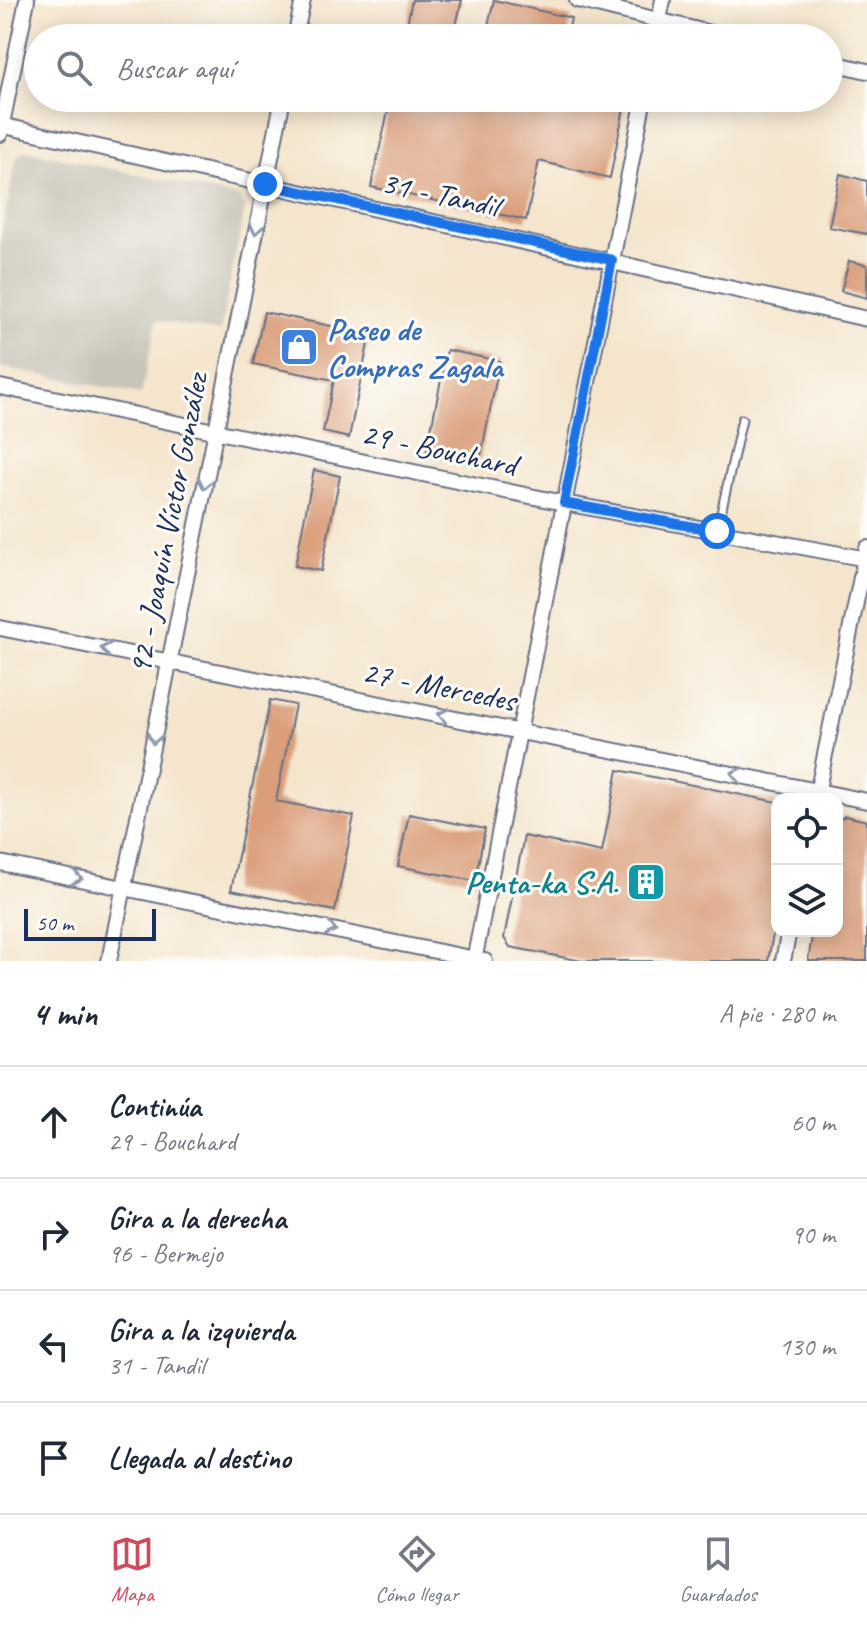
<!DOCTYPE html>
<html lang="es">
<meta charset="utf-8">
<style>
:root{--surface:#fff;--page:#f2f2f3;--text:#1f2937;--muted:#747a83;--line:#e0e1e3;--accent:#d1495b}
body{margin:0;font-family:Caveat,sans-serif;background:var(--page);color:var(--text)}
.controls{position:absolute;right:24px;bottom:24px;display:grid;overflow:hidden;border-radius:16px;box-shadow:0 4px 20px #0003}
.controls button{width:72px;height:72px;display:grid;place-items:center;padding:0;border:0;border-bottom:2px solid var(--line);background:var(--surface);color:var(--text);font:40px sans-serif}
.scale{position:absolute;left:24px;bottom:20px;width:132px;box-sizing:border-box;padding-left:8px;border:4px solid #1b2f5e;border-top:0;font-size:22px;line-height:28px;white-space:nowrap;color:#1b2f5e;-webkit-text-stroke:6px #fdfcf7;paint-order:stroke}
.stop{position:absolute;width:24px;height:24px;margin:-18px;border:6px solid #1a73e8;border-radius:50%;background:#fff}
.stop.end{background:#1a73e8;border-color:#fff;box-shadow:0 2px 8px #0008}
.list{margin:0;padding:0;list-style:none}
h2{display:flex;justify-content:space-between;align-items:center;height:104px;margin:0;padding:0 32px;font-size:34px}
h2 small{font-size:26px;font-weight:400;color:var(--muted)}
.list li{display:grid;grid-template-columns:52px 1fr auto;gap:24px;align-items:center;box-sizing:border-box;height:112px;padding:0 32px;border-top:2px solid var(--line)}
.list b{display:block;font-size:30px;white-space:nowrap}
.list p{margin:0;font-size:26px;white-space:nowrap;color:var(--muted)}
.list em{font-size:26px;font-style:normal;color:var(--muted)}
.icon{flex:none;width:44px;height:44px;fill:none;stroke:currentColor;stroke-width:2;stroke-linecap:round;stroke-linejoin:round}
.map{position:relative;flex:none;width:867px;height:961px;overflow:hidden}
.search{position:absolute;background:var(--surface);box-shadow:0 4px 20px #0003;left:24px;right:24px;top:24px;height:88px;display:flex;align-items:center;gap:20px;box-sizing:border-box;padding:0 28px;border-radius:44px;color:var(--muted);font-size:30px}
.sheet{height:552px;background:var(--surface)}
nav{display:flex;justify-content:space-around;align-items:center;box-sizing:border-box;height:112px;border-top:2px solid var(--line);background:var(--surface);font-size:22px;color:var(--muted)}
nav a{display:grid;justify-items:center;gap:4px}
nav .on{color:var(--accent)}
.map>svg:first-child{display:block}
</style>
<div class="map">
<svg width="867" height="961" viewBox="0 0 867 961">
<rect width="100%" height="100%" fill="#fdfcf7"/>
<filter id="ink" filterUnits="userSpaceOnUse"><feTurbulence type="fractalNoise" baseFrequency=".0125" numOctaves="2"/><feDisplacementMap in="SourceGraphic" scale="16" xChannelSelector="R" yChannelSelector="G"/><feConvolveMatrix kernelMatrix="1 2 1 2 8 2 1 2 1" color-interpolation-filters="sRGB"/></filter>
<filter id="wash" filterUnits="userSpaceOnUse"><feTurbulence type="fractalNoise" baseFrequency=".006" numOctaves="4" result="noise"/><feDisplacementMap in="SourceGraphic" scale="32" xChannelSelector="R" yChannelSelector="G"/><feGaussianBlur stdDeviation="1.8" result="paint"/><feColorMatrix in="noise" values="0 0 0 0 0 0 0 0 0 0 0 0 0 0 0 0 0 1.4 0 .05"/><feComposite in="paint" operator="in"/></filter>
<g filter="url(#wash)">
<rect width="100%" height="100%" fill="#f4e5cc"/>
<path fill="#c8c4b8" d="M26,150L239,197L245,207L220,332L157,320L141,394L0,367V241L17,156Z"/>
<g id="blocks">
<path fill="#da9e7a" d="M412,0H462L453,38H404Z
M494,0L571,18L567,38H485Z
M391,98H626L610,178L539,161L526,220L371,187Z
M840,174L867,181V234L829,227Z
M849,261L867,265V298L841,291Z
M264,312L370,334L349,438L323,432L334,380L253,364Z
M447,350L500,361L479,465L426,454Z
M314,470L340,476L321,571L295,566Z
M270,700L295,705L276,801L354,816L335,911L231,890Z
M618,770L777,802V913L768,961H582L510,947L504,938L524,836L602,852Z
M409,814L485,829L475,881L398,866Z
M845,816L867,821V961H808L813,931H837V821Z"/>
</g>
</g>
<g filter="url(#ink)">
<use href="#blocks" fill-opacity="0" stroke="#676f84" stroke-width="2"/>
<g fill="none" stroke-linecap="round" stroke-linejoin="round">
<defs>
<path id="service" d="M717,531L742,419"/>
<path id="minor" d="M577,0L730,38
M295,38L303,0
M655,38L663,0
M829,62L867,71
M0,125L867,319
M0,134L27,0
M0,387L564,503L867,559
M0,628L867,801
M816,799L867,548
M0,863L485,961
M109,961L283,98
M474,961L644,98
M783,961L789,931"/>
</defs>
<use href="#service" stroke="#676f84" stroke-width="11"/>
<use href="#minor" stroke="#676f84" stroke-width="18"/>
<use href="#service" stroke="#fff" stroke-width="7"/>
<use href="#minor" stroke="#fff" stroke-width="14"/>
</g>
<defs><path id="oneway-chevron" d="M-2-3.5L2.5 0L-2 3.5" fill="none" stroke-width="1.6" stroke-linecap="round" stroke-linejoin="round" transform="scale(2)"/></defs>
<g stroke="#8d97ae">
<use href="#oneway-chevron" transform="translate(256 229) rotate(101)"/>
<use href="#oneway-chevron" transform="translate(205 484) rotate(101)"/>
<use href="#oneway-chevron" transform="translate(106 649) rotate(-169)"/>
<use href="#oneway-chevron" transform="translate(443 715) rotate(-169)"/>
<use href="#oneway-chevron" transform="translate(154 739) rotate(101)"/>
<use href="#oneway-chevron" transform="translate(736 774) rotate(-169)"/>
<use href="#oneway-chevron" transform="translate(77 878) rotate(11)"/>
<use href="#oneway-chevron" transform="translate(331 929) rotate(12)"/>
</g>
</g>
<g fill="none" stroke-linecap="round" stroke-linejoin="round" filter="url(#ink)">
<path stroke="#1a73e8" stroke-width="10" d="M265,184L612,260L564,503L717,531"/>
</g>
<defs>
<symbol id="shop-square" viewBox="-11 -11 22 22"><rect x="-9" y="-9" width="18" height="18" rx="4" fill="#3f7fe0" stroke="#fdfcf7"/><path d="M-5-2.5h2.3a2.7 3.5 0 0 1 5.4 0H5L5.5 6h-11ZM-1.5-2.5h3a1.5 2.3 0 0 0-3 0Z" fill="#fff"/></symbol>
<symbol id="building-square" viewBox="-11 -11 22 22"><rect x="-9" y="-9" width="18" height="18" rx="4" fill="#0f9aa8" stroke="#fdfcf7"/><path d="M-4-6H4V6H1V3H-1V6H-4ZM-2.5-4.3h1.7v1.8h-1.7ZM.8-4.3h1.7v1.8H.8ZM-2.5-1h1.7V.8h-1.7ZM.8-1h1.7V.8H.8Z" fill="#fff"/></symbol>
</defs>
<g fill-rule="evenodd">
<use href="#shop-square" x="277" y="325" width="44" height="44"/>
<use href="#building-square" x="624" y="860" width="44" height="44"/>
</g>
<g text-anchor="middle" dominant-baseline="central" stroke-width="6" stroke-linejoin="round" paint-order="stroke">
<g font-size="32" fill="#1b2f5e" stroke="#fdfcf7">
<text transform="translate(440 194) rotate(12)">31 - Tandil</text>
<text transform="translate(439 449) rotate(12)">29 - Bouchard</text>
<text transform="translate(168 524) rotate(-79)">92 - Joaquín Víctor González</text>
<text transform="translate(439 686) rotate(11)">27 - Mercedes</text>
</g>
<g font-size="32" font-weight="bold" fill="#366cbe" stroke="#fdfcf7" text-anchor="start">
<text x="327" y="329">Paseo de<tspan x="327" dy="37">Compras Zagala</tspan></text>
</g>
<g font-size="32" font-weight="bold" fill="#0d838f" stroke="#fdfcf7" text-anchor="end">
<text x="618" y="882">Penta-ka S.A.</text>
</g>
</g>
</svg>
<div class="controls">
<button><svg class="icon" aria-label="locate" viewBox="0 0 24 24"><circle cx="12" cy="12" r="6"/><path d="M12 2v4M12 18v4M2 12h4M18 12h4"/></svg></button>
<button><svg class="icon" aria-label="layers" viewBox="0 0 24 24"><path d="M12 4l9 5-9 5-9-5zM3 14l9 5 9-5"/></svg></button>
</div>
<div class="scale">50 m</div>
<div class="stop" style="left:717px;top:531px"></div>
<div class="stop end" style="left:265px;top:184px"></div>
<div class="search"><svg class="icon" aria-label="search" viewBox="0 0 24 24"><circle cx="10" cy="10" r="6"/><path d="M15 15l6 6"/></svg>Buscar aquí</div>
</div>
<section class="sheet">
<h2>4 min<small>A pie · 280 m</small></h2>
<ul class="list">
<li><svg class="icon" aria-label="ahead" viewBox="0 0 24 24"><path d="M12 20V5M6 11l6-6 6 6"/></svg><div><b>Continúa</b><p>29 - Bouchard</p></div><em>60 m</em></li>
<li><svg class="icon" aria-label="right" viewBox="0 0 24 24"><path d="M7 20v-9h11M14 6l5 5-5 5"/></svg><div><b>Gira a la derecha</b><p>96 - Bermejo</p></div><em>90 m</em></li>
<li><svg class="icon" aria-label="left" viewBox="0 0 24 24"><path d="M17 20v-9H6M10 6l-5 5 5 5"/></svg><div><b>Gira a la izquierda</b><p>31 - Tandil</p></div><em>130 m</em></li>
<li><svg class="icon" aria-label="arrive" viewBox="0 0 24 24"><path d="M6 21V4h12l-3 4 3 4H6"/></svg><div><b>Llegada al destino</b></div></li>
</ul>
</section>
<nav>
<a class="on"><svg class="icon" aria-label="map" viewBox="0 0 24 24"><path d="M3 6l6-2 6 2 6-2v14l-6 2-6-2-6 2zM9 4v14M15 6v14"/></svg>Mapa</a>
<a><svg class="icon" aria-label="directions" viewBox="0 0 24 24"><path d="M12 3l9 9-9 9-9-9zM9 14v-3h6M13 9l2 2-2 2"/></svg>Cómo llegar</a>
<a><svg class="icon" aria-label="saved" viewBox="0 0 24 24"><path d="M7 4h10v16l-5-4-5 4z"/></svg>Guardados</a>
</nav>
